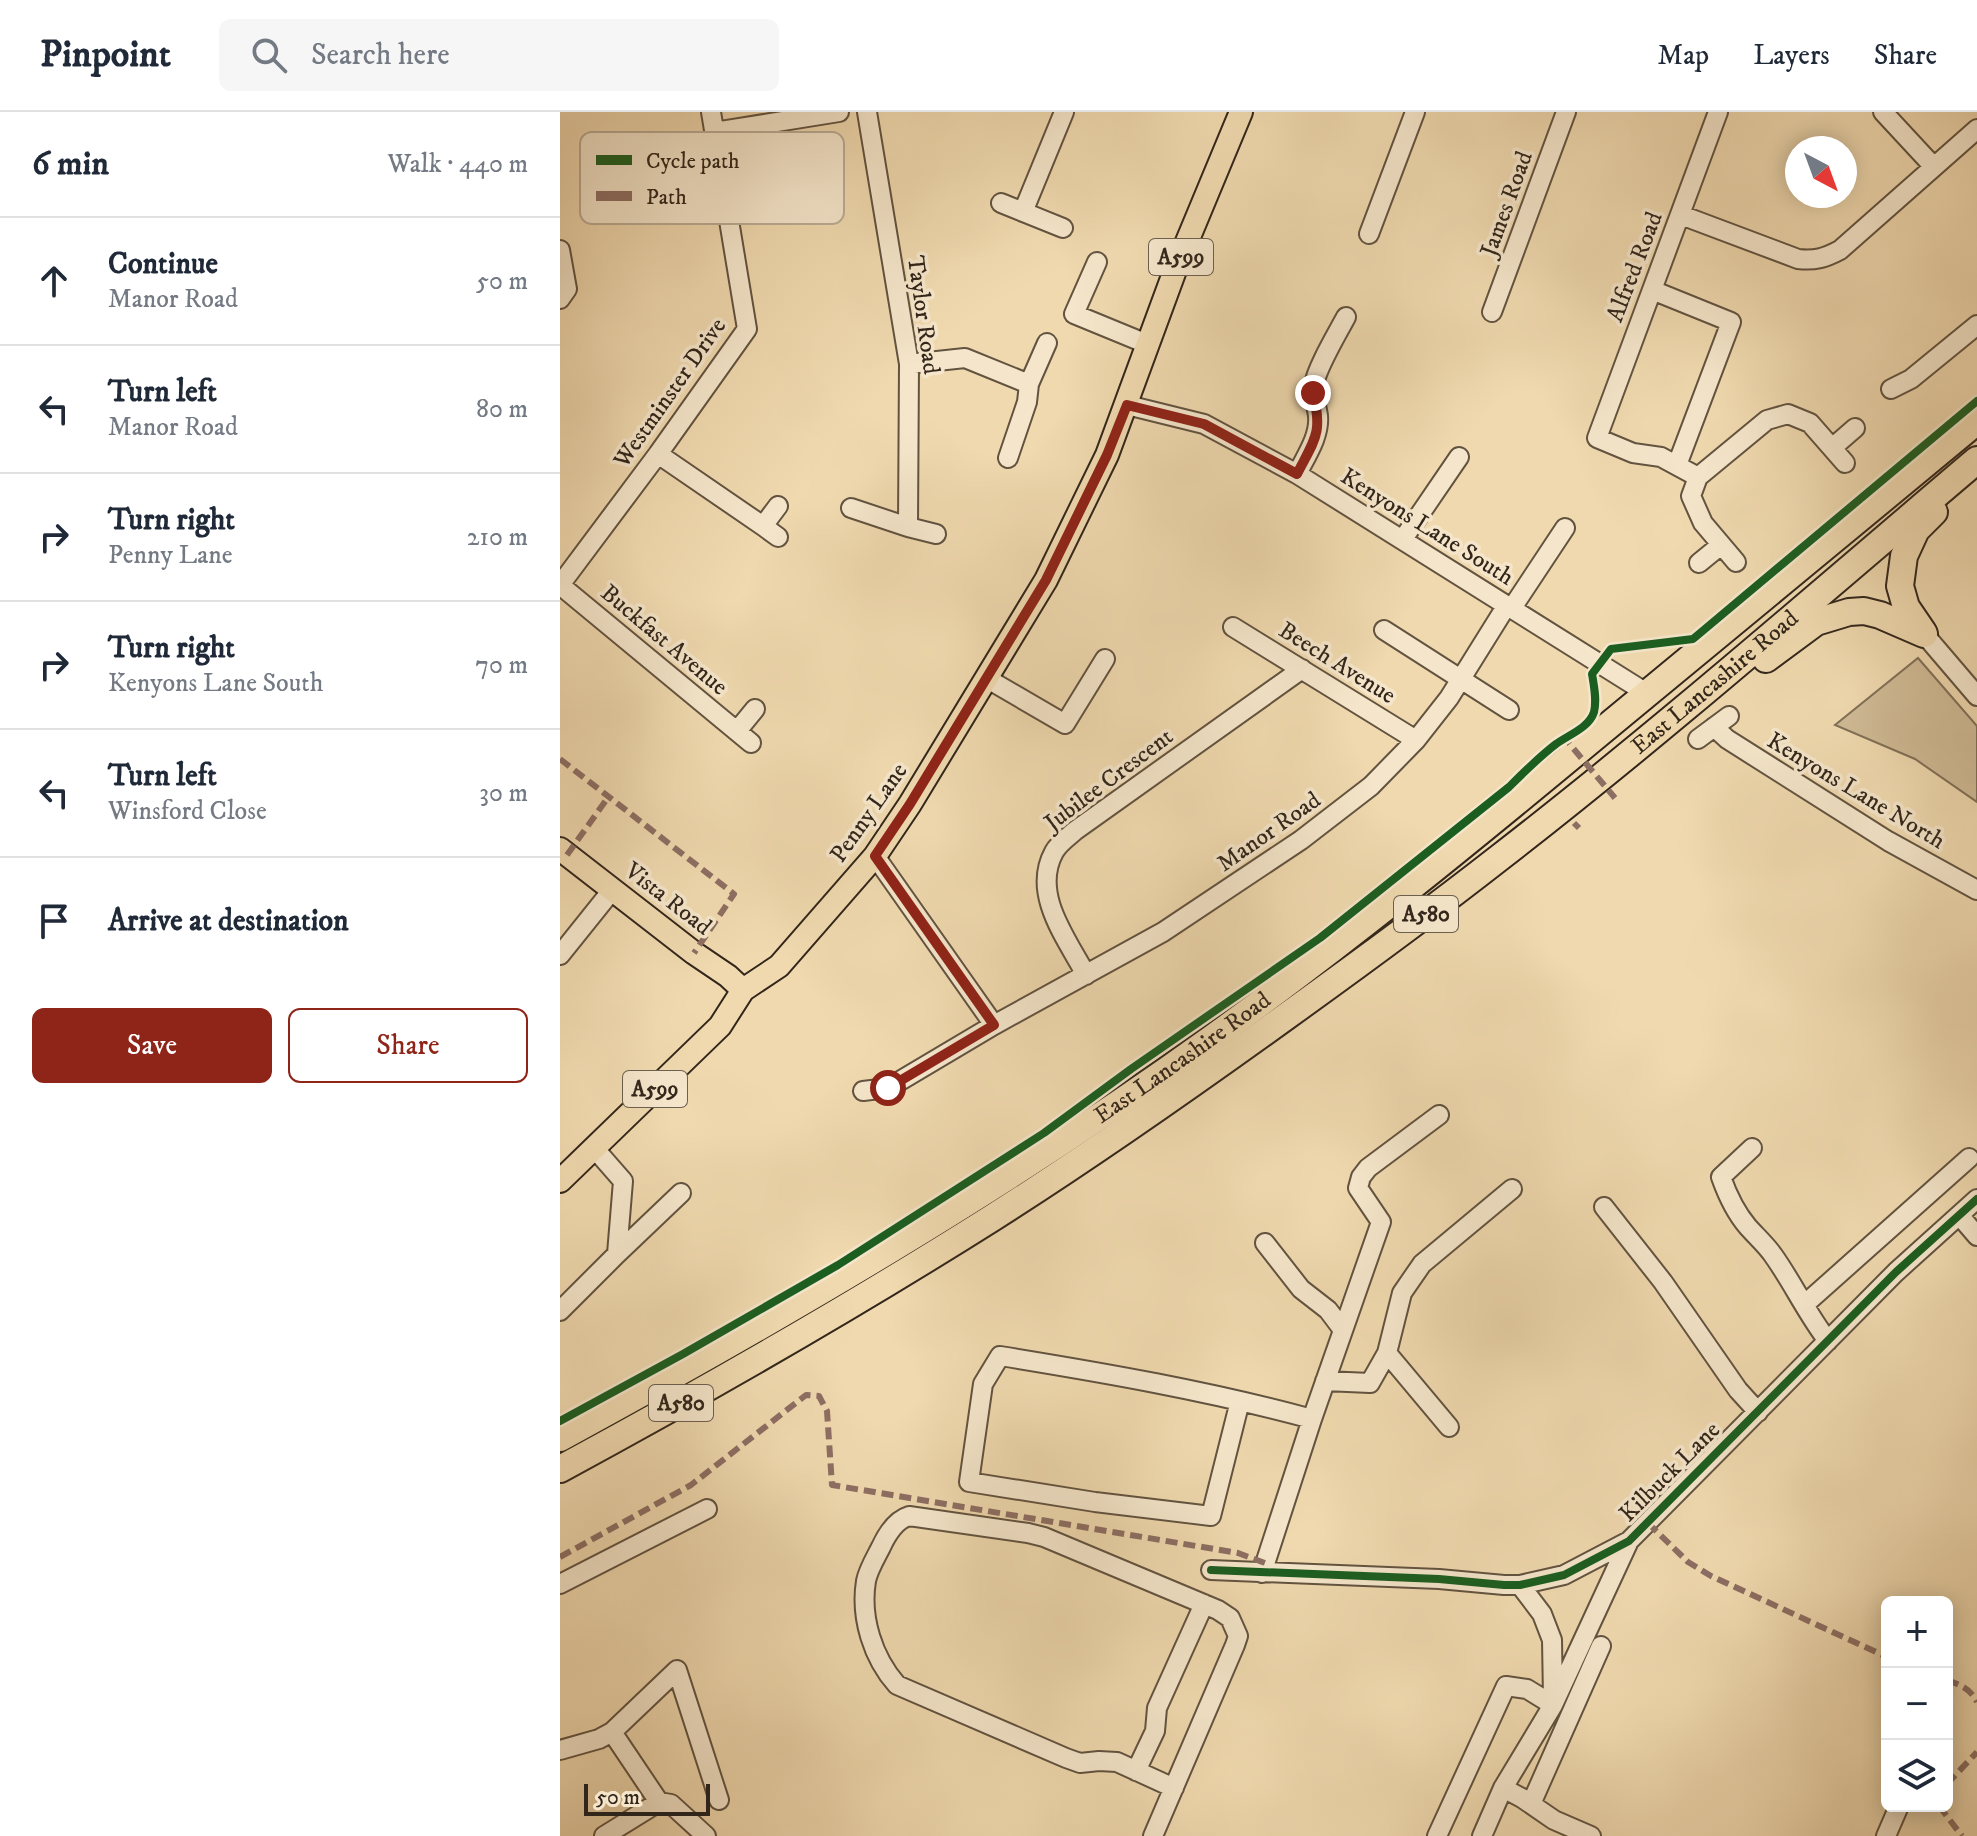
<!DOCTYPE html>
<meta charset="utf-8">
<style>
:root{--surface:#fff;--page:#f6f6f7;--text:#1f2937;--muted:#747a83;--line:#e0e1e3;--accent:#8f2418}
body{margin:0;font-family:"IM FELL DW Pica",serif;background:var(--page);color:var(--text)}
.controls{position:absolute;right:24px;bottom:24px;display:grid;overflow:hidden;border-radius:12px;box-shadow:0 4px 20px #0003}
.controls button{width:72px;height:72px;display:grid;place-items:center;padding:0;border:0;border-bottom:2px solid var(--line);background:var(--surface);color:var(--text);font:40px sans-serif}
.compass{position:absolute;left:1225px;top:24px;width:72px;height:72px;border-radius:50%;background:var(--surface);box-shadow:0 4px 20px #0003;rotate:139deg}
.scale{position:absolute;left:24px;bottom:20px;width:126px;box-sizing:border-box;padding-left:8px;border:4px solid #32261b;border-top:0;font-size:22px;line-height:28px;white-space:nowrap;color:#32261b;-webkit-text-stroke:6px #f5e6cb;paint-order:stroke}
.stop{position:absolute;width:24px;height:24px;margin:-18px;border:6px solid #8f2418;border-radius:50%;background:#fff}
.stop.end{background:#8f2418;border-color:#fff;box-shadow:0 2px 8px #0008}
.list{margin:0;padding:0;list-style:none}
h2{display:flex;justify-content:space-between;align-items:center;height:104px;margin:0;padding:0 32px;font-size:34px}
h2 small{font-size:26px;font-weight:400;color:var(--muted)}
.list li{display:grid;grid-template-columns:52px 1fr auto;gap:24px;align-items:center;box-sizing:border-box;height:128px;padding:0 32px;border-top:2px solid var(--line)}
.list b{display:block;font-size:30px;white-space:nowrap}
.list p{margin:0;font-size:26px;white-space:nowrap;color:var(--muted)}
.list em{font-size:26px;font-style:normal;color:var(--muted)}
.actions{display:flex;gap:16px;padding:24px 32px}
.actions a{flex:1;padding:18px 0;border:2px solid var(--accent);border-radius:12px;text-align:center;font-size:28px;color:var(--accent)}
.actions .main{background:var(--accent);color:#fff}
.icon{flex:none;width:44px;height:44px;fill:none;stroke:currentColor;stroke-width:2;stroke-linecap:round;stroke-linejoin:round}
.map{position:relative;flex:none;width:1417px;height:1724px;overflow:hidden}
header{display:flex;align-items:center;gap:48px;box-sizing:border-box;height:112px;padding:0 40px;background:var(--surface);border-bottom:2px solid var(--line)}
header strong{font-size:38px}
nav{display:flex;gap:44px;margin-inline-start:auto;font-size:28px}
.search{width:560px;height:72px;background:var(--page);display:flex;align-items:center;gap:20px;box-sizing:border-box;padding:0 28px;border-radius:12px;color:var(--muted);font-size:30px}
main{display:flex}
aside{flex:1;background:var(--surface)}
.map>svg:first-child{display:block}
</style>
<header>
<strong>Pinpoint</strong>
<div class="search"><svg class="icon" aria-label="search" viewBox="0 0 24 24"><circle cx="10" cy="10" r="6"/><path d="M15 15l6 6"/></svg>Search here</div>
<nav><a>Map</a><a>Layers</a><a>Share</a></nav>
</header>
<main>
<aside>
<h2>6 min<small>Walk · 440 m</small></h2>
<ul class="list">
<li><svg class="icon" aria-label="ahead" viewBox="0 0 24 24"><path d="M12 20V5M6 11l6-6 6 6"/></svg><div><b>Continue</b><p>Manor Road</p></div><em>50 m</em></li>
<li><svg class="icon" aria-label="left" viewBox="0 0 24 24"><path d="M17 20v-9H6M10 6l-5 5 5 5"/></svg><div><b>Turn left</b><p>Manor Road</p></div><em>80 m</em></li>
<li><svg class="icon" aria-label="right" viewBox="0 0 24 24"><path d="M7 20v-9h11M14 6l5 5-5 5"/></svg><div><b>Turn right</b><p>Penny Lane</p></div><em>210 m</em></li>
<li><svg class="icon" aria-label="right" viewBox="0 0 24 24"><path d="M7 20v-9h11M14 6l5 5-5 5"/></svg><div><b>Turn right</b><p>Kenyons Lane South</p></div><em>70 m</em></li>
<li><svg class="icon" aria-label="left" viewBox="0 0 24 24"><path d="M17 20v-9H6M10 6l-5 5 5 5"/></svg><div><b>Turn left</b><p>Winsford Close</p></div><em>30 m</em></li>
<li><svg class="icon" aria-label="arrive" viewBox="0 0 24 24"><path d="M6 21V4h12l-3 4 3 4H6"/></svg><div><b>Arrive at destination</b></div></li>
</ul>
<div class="actions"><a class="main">Save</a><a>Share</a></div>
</aside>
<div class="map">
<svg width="1417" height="1724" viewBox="0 0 1417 1724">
<rect width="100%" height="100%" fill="#f0d9af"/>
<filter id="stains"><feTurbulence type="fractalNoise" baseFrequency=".0025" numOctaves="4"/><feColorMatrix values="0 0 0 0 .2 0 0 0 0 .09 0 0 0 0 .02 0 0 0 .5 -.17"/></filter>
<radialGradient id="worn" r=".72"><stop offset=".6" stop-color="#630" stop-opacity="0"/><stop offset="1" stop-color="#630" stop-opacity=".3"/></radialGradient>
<path fill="#d0bb96" stroke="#817058" stroke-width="2" d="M1358,546L1417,614V690L1355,647L1275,613Z"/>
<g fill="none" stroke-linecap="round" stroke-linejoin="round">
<defs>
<path id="minor" d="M1323,0L1374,55
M154,20L279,0
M441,91L503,116
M463,100L504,0
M1121,103L1238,147C1255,149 1265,146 1280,138L1417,17
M809,122L855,0
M0,138L7,177L0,187
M537,150L514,202L587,232
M1092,178L1171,210L1117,353
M932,200L1006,0
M349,252L405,246L469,272
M1331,277L1351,267L1417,213
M567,293L644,312L737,362L1088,582
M1272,336L1295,316
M98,342L203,414
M448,346L467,290L469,272L487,231
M737,362C746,344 760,324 758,304C757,294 752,284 754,273C756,257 777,222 786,205
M1138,365L1101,345L1073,341L1037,326L1158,0
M291,396L348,415L349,252L307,0
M348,415L376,422
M218,425L203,414L218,394
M843,427L899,345
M1176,450L1143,411L1131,384L1138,365L1207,308L1228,302L1250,311L1285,351
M1139,451L1161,433
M0,473L98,342L187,217L151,0
M0,473L191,631
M952,496L1005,416
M673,515L856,628
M824,518L949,598
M1370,529L1417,584
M426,566L505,612L545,547
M1154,615L1167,627L1328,729L1417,778
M177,619L195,597
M1138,627L1169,604
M315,744L434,913
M0,843L53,777
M526,863C507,827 471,782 494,740C498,732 509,724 516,718L742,557
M303,979L328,976L434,913L603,820L741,728L811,674L856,628L889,586L947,493
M1192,1036L1161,1065C1167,1082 1176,1101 1188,1115C1196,1124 1206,1133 1213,1143C1233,1171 1247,1202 1268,1229
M35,1037L63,1069L57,1142L121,1081
M1044,1095L1103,1170L1178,1278L1198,1300
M1399,1103L1417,1124
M705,1131L741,1177L768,1198L783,1218
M1244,1193L1409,1046
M0,1199L57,1142
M827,1241L889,1315
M765,1269L810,1271L827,1241L842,1181L862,1152L952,1077
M680,1289L651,1404L535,1390L409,1370L423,1272L440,1244C545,1261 649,1279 752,1307
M651,1458L879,1467L944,1473H960L1004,1463L1069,1429L1336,1160L1417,1087
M702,1461L752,1307L821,1110L798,1076L801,1065L808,1056L879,1003
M0,1472L147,1397
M960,1473L982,1502L992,1528L993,1586
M0,1638L39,1627L52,1620
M576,1659L595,1619L597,1596L644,1492
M943,1676L962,1686L994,1708L1031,1724
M99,1690L52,1620L117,1558L159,1688
M971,1692L1041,1534
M44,1724L99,1690L111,1692L146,1724
M593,1724L675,1533L678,1524L670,1506L658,1498L484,1425L468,1421L349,1404C336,1408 327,1422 321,1435C316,1445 308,1458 306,1469C300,1506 313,1546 337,1573L506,1646L520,1651L539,1649L557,1650L614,1676
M877,1724L946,1574L967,1577L993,1593
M922,1724L943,1676L993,1593L1069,1429
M1326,1724L1339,1694"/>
<path id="major" d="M0,737L134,841L168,864L183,878
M0,1069L160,914L183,878L219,854L315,744L350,692L486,468L547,343L614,161L681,0"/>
<g id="highway">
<path d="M1363,520L1346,495L1340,474L1344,444L1356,418L1374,400"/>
<path d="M1206,547L1256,510L1289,500L1304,499L1320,503L1364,522"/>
<path id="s1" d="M0,1326C224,1204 444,1076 651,927C782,833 907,731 1031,628C1160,522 1288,415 1417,309"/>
<path id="s2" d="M0,1357C146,1278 291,1195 432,1106C533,1042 631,973 728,903C799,852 870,800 939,746C1103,619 1259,482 1417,348"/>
</g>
</defs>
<use href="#minor" stroke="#625340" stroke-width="22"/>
<use href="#major" stroke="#32261b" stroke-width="26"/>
<use href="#highway" stroke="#32261b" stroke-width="30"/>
<use href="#minor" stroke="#f5e6cb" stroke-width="18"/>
<use href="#major" stroke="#f0d9af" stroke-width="22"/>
<use href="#highway" stroke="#f0d9af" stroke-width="26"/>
<path stroke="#8d6e63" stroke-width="6" stroke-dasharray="12 6" stroke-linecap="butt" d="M1002,623L1055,686
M0,647L174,782L134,841
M1014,711L1019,716
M7,743L49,684
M1088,1411L1128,1450L1151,1464L1327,1545
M0,1445L131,1373L246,1283L259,1284L267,1299L272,1373L678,1441L705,1451
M1387,1568C1400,1573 1410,1576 1417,1590
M1387,1672L1417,1640
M1379,1694L1402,1724"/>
<defs>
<path id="cycleway" d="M0,1309L123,1242L278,1153L484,1021L571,957L760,826L949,675C964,660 979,645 996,632C1008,623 1029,616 1034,600C1037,588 1034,574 1032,562L1051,537L1133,527L1417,289
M651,1458L879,1467L944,1473H960L1004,1463L1069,1429L1336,1160L1417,1087"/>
</defs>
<use href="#cycleway" stroke="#f5e6cb" stroke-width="13"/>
<use href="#cycleway" stroke="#1b5e20" stroke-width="8"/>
</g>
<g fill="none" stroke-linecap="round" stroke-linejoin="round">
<path stroke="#8f2418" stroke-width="10" d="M328,976L434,913L315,744L350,692L486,468L547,343L567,293L644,312L737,362C755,327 763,321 753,281"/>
</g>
<g text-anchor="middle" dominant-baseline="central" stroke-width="7" stroke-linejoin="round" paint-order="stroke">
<g fill="#f5e6cb" stroke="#6c6050" stroke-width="2">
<rect x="589" y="127" width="64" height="36" rx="6"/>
<rect x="834" y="784" width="64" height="36" rx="6"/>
<rect x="63" y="959" width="64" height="36" rx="6"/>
<rect x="89" y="1273" width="64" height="36" rx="6"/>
</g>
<g font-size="22" font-weight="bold" fill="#32261b">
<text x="621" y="145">A599</text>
<text x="866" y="802">A580</text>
<text x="95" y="977">A599</text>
<text x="121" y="1291">A580</text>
</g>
<g font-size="24" fill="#32261b" stroke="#f5e6cb">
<text transform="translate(947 92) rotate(-70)">James Road</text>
<text transform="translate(1075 155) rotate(-69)">Alfred Road</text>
<text transform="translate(363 203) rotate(82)">Taylor Road</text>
<text transform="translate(110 281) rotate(-55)">Westminster Drive</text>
<text transform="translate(867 415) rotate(32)">Kenyons Lane South</text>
<text transform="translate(104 528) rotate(40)">Buckfast Avenue</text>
<text transform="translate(777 551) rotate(32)">Beech Avenue</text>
<text stroke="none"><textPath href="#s2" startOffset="1400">East Lancashire Road</textPath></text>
<text transform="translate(549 668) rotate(-37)">Jubilee Crescent</text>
<text transform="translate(1296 679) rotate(31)">Kenyons Lane North</text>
<text transform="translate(309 701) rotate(-55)">Penny Lane</text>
<text transform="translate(709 720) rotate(-35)">Manor Road</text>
<text transform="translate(108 787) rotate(38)">Vista Road</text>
<text stroke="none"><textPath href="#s1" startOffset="730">East Lancashire Road</textPath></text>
<text transform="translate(1110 1360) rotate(-45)">Kilbuck Lane</text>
</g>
</g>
<rect x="20" y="20" width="264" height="92" rx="12" fill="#f5e6cb" stroke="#baac96" stroke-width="2"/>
<rect x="36" y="43" width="36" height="10" fill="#1b5e20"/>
<rect x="36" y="79" width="36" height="10" fill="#8d6e63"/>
<g font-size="22" fill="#32261b">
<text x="86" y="56">Cycle path</text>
<text x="86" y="92">Path</text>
</g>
<rect width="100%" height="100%" filter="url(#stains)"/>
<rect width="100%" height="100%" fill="url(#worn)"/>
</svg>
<div class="controls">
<button>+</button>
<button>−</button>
<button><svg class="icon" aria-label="layers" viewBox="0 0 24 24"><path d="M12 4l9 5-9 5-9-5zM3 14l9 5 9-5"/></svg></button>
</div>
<svg class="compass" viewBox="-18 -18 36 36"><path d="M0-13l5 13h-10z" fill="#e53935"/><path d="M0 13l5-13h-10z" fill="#747a83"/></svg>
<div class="scale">50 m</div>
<div class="stop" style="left:328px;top:976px"></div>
<div class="stop end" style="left:753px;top:281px"></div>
</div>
</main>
